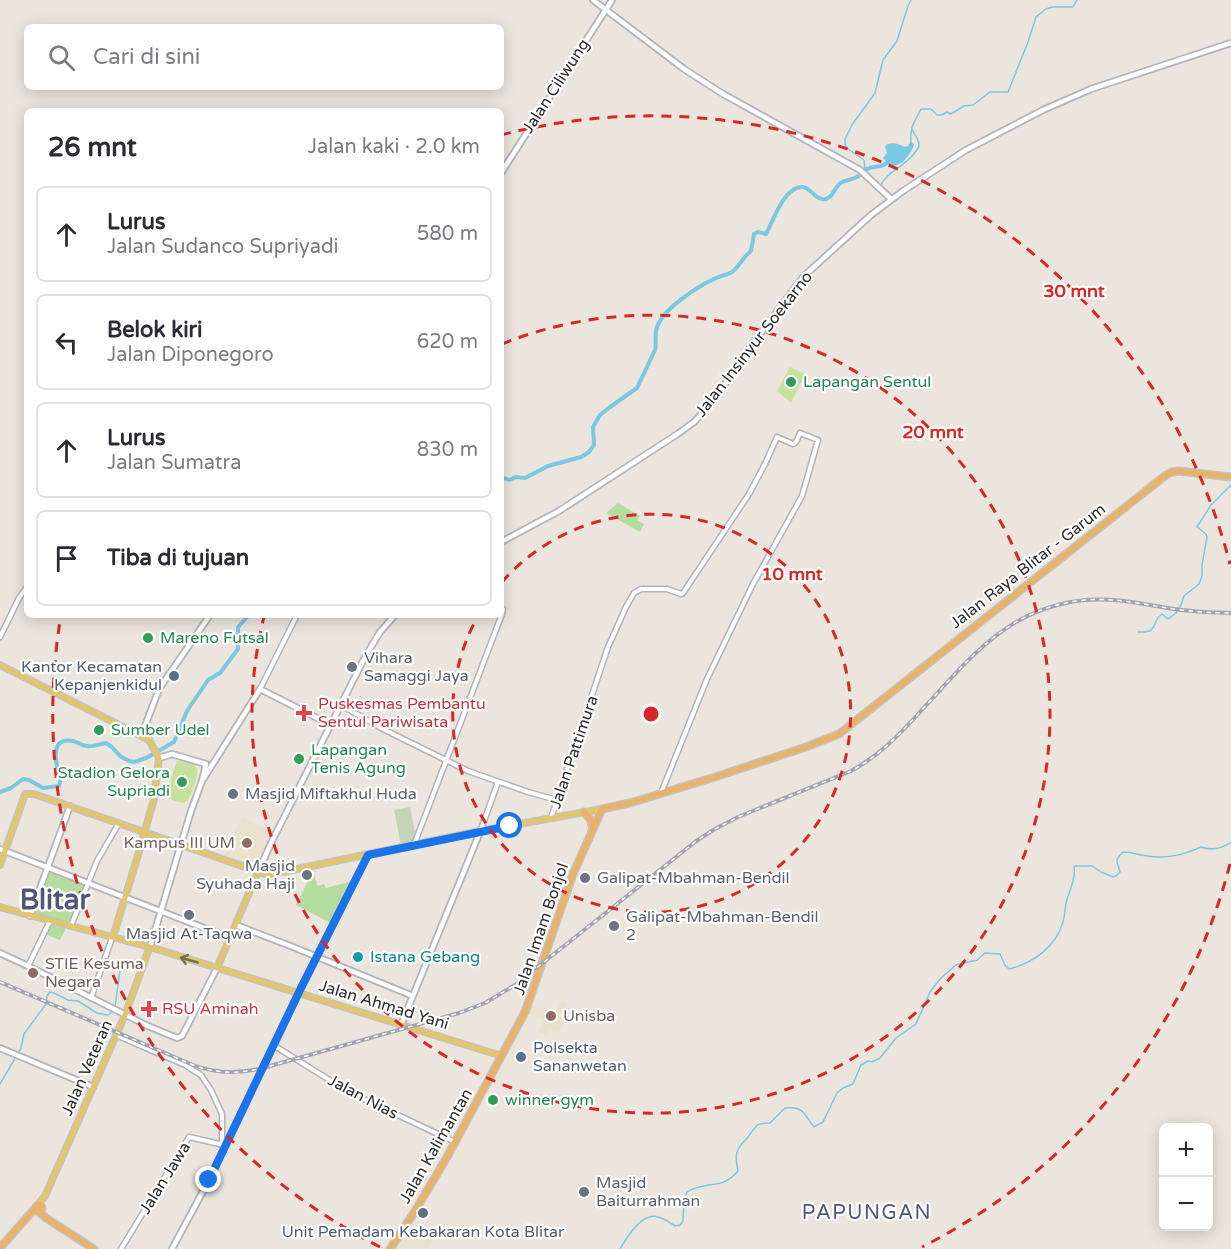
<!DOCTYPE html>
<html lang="id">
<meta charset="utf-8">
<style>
:root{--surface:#fff;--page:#f2f2f3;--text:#2b2b33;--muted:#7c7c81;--line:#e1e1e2}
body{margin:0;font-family:"Varela Round",sans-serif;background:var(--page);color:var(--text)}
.controls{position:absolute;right:18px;bottom:18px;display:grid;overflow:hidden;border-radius:9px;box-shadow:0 3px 15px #0003}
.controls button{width:54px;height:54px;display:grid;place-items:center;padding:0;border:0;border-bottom:2px solid var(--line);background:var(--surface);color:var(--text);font:30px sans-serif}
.stop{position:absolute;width:18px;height:18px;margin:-14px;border:4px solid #1a73e8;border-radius:50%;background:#fff}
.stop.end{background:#1a73e8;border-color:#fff;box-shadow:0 2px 6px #0008}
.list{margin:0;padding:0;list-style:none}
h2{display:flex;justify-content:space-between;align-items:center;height:78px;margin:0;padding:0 24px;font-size:26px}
h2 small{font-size:20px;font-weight:400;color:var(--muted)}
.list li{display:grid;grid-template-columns:39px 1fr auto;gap:18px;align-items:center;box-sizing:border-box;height:96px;margin:0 12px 12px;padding:0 12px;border:2px solid var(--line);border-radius:9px}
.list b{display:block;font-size:22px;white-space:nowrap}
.list p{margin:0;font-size:20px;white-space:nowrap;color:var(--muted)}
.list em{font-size:20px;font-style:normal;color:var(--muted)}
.icon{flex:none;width:33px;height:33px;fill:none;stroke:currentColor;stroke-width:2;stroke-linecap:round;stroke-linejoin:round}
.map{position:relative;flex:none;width:1231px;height:1249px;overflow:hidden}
.search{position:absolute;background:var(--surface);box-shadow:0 3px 15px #0003;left:24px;top:24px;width:480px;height:66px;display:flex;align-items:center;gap:15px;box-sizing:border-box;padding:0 21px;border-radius:9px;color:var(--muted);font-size:22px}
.panel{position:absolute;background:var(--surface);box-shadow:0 3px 15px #0003;left:24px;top:108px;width:480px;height:510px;border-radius:9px}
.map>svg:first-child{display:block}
</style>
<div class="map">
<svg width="1231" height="1249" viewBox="0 0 1231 1249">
<rect width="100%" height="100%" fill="#ebe5de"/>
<path fill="#ebe1cf" d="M242,817L272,831L255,869L223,856Z
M562,1000L568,1002L564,1020L559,1032L549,1030L547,1036L538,1032L544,1019L527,1013L531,1005L555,1013Z
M422,1231L435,1237L429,1249H393L401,1234L409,1238Z"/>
<path fill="#b5dc9f" d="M618,503L640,516L637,520L644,524L640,532L606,513Z
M47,866L87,882L71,926L31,915Z
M312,873H314L317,886L324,884L326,888L352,881L331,923L296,905Z
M51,923L67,926L60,940L45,934Z"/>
<path fill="#c5d3b6" d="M410,807L417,843L401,846L394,810Z"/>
<path fill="#c5e29c" d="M790,367L805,374L791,403L777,391Z
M177,761C198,761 200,767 194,786C191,793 190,799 184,803L174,801L165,795Z"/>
<path fill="#7bc8e3" d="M911,141L914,145C912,150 908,157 904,161C901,164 895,165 891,168L883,158L887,153L885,147L887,144C895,142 898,144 905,147L908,146Z"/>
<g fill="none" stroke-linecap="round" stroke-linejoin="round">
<path stroke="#7bc8e3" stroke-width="1.5" d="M911,143C910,126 914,123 921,109H931L937,115H942L947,112L951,114L964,106L973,105L990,92H1008L1028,42L1036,17L1046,9L1052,7H1073L1077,0
M865,170L864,160L847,148L845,144V139L852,125L875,93L883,60L897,41L908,6L911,0
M880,186C887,172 903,167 913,155C915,152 918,150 919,146C920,140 913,134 912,128
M1138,632C1160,633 1150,623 1162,614L1168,619L1176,613L1181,605L1184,596L1199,584L1202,576V565L1207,537L1206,534L1197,527L1211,505L1231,485
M115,1007L120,970L118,960
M0,1084L21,1048L24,1034L46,1004L47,996L50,992L54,993L68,1000L78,1001L97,1013L108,1015L113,1011
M620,1249C627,1237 642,1212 658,1217C664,1218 670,1223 675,1226L680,1225L683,1221L684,1201L687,1192C705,1180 722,1191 738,1171C737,1165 735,1158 737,1152C739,1146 744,1142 748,1137C757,1126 754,1123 770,1123L785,1108C805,1106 804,1115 814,1127L823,1122L837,1093L843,1088L853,1084L861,1065L868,1061L872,1062L880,1058L896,1038L916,1024L930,992L940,979L956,965L977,960L985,953L1000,954L1005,965L1009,969C1033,963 1056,947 1063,922C1065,915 1065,909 1066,903C1069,891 1076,879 1074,866H1092L1101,872L1113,877L1117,875L1120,872C1117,860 1114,861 1123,852C1134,852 1137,855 1147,856C1167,859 1183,855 1201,847C1212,851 1221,849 1231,842"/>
<path stroke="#7bc8e3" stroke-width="4" d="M501,477L509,480L516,477L525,478L548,466L581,457L589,452L594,445L593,427L600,415L610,407L637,388L655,350C657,343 654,335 657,327C664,308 697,287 714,279C720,276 727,275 732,272C739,267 742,258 751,251L754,234L758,232L766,234C773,221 784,187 802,187C810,187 814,198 822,199C833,201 834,186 842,182C848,180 855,179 860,175C864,172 862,172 867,169C874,165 881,169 888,162
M0,792L11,788L23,779L29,780L43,788L59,786L61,778C56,766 48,736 73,741C78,742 82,746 87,746C93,747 100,744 106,743L112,747L120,756L129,761L134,762L146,758L174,742L187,711L208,680L220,673L238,649V627L249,615"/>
<defs>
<path id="tertiary" d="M0,637L19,598L27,587
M260,689L297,615
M341,705L383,729L468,771L528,792L557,800
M551,818L608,647L626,607L634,593L641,589H667L681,594L683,593L749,494L765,464L777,437L793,444L796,442L800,433L818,440L802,496L753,584L707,679L661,793
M480,832L498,782
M414,845L502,614L503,609L501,608
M71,926L97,861L119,823
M28,966L50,921
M91,998L112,938
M116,1035L185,1065L201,1075L211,1090L222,1114V1145
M273,1045L349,1092L455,1142
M121,1249L189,1137L224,1145"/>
<path id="secondary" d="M593,0L684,69L723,94L860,170L891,199
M501,173L612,0
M501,542L559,511L679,433L694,422L707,408L733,373L753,343L804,276L871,215L903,191L966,150L1043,110L1091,89L1231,43
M149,740L145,726L159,689L210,615
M159,758L172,754L206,764
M204,778L260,689L331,725
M0,849L230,938
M258,872L272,841L365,657L380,632L395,615
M30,916L70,806
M236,925L293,947L413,996
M150,947L191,811L202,781L206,764
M0,953L28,966L148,1026L177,1038L182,1036L217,968
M401,1025L480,832
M0,1048L93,1087
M172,1249L209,1180L301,988L368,855"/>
<path id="primary" d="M0,665L149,740L159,758L154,799L138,855L113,937
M0,865L23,800L25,794H34L268,875L475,832L602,809
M0,907L150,947L502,1056
M217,968L258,872
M37,1206L45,1196L125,1015L149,949"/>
<path id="trunk" d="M584,812L590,819L593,828
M36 1208a3 3 0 1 1 6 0a3 3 0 1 1-6 0Z
M33,1211H38L46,1218L94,1249
M0,1248L37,1206
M390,1249L415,1211L447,1157L525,1012L573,874L602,809L630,803L715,777L806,747L839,734L1166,475L1172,472L1179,471L1231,477"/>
</defs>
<use href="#tertiary" stroke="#b1b4bc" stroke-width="7"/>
<use href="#secondary" stroke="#b1b4bc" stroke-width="8"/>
<use href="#primary" stroke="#c3c3c3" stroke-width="8"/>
<use href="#trunk" stroke="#c3c3c3" stroke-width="9"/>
<use href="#tertiary" stroke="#fff" stroke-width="4"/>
<use href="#secondary" stroke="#fff" stroke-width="4.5"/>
<use href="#primary" stroke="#e3c56a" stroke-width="5"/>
<use href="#trunk" stroke="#e8b268" stroke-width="6"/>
<defs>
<path id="rail" d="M0,982L193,1065C217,1074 239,1074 263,1068L459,1013L485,1003L515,985L695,842L713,830L738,817L851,771C880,755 898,736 920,712C970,658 1007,608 1085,600C1118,597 1149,606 1181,610C1198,612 1214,613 1231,613"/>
</defs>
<use href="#rail" stroke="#a1a4b3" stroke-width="4"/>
<use href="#rail" stroke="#fff" stroke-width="1.5" stroke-dasharray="4.5" stroke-linecap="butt"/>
</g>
<defs><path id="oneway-shaft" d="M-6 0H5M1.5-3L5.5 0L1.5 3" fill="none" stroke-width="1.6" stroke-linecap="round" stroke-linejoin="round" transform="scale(1.5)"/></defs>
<use stroke="#7d7047" href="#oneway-shaft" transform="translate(189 960) rotate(-164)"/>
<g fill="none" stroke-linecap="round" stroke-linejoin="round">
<path stroke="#1a73e8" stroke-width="8" d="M209,1180L301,988L368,855L510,826"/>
</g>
<g fill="none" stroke="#d62828" stroke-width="3" stroke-dasharray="10 8">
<path d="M502 582A199 199 0 1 1 478 616"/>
<path d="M502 344A399 399 0 1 1 264 617"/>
<path d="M1230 864A598 598 0 0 1 922 1247M380 1247A598 598 0 0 1 61 615M501 135A598 598 0 0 1 1230 564"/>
</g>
<g fill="#2e9e5b" stroke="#fff" stroke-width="2">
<circle cx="791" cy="382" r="6"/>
<circle cx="148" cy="638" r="6"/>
<circle cx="99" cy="730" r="6"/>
<circle cx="299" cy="759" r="6"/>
<circle cx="182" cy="782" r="6"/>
<circle cx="493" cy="1100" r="6"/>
</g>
<g fill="#6b7280" stroke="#fff" stroke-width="2">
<circle cx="352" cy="667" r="6"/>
<circle cx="233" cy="794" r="6"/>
<circle cx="307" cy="875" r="6"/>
<circle cx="585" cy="878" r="6"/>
<circle cx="189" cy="915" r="6"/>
<circle cx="614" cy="926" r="6"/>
<circle cx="584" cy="1192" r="6"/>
</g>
<g fill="#5c6f8a" stroke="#fff" stroke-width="2">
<circle cx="174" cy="676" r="6"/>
<circle cx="521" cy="1057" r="6"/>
<circle cx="423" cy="1213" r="6"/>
</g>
<g fill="#e0444e" stroke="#fff" stroke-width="2">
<path d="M301 704h6v6h6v6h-6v6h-6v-6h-6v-6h6z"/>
<path d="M146 1000h6v6h6v6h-6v6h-6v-6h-6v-6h6z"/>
</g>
<g fill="#8d6e63" stroke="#fff" stroke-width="2">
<circle cx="247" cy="843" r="6"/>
<circle cx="33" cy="973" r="6"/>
<circle cx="551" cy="1016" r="6"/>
</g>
<circle fill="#0f9aa8" stroke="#fff" stroke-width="2" cx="358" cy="957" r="6"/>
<g text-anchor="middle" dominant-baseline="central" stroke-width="4.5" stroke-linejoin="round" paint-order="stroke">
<g font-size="16" fill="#2a2a2a" stroke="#fff">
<text transform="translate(556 86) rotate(-57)">Jalan Ciliwung</text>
<text transform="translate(754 344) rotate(-52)">Jalan Insinyur Soekarno</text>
<text transform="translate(1028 566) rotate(-38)">Jalan Raya Blitar - Garum</text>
<text transform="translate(574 752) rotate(-71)">Jalan Pattimura</text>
<text transform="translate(541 929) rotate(-71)">Jalan Imam Bonjol</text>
<text transform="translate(384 1005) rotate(17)">Jalan Ahmad Yani</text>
<text transform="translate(87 1068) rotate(-66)">Jalan Veteran</text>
<text transform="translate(363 1097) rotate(28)">Jalan Nias</text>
<text transform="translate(436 1146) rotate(-60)">Jalan Kalimantan</text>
<text transform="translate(165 1178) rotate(-58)">Jalan Jawa</text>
</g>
<g font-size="16" fill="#27864d" stroke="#fff" text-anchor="start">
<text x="803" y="382">Lapangan Sentul</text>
<text x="160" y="638">Mareno Futsal</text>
<text x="111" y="730">Sumber Udel</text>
<text x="311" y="750">Lapangan<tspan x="311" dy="18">Tenis Agung</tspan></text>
<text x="170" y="773" text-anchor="end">Stadion Gelora<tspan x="170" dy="18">Supriadi</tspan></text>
<text x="505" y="1100">winner gym</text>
</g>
<g font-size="16" fill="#5b616d" stroke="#fff" text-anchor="start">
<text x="364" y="658">Vihara<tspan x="364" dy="18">Samaggi Jaya</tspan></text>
<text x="245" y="794">Masjid Miftakhul Huda</text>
<text x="295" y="866" text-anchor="end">Masjid<tspan x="295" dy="18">Syuhada Haji</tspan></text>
<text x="597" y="878">Galipat-Mbahman-Bendil</text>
<text x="626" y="917">Galipat-Mbahman-Bendil<tspan x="626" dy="18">2</tspan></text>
<text x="189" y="934" text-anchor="middle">Masjid At-Taqwa</text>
<text x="596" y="1183">Masjid<tspan x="596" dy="18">Baiturrahman</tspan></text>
</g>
<g font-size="16" fill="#4e5e75" stroke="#fff" text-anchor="end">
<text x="162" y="667">Kantor Kecamatan<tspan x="162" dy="18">Kepanjenkidul</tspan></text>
<text x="533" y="1048" text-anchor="start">Polsekta<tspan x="533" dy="18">Sananwetan</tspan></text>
<text x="423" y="1232" text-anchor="middle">Unit Pemadam Kebakaran Kota Blitar</text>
</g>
<g font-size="16" fill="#be3a42" stroke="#fff" text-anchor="start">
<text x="318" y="704">Puskesmas Pembantu<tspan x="318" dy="18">Sentul Pariwisata</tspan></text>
<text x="162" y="1009">RSU Aminah</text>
</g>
<g font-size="16" fill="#785e54" stroke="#fff" text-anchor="start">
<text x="235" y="843" text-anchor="end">Kampus III UM</text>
<text x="45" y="964">STIE Kesuma<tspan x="45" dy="18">Negara</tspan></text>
<text x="563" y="1016">Unisba</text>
</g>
<g font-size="16" fill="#0d838f" stroke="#fff" text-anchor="start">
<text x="370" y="957">Istana Gebang</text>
</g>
<g font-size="20" letter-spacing="1.5" fill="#4f5676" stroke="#fff">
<text x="867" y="1213">PAPUNGAN</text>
</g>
<g font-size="28" font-weight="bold" fill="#4f5676" stroke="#fff">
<text x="55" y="900">Blitar</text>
</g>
</g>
<circle cx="651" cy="714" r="9" fill="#d62828" stroke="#fff" stroke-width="3"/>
<g font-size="18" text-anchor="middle" font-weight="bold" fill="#d62828" stroke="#fff" stroke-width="4.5" stroke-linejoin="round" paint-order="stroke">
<text x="1074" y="297">30 mnt</text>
<text x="933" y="438">20 mnt</text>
<text x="792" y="580">10 mnt</text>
</g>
</svg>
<div class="controls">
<button>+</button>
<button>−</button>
</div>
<div class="stop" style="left:510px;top:826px"></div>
<div class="stop end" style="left:209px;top:1180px"></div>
<div class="search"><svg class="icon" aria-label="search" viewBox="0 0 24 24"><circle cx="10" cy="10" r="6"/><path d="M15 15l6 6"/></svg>Cari di sini</div>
<section class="panel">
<h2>26 mnt<small>Jalan kaki · 2.0 km</small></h2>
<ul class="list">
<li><svg class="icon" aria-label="ahead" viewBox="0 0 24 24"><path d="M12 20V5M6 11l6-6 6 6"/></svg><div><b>Lurus</b><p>Jalan Sudanco Supriyadi</p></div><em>580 m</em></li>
<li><svg class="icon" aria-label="left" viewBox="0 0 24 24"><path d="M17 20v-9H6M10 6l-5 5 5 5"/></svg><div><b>Belok kiri</b><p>Jalan Diponegoro</p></div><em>620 m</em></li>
<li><svg class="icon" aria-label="ahead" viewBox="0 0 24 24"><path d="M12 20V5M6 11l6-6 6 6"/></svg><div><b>Lurus</b><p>Jalan Sumatra</p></div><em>830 m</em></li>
<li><svg class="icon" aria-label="arrive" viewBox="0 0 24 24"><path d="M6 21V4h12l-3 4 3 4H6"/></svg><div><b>Tiba di tujuan</b></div></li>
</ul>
</section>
</div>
